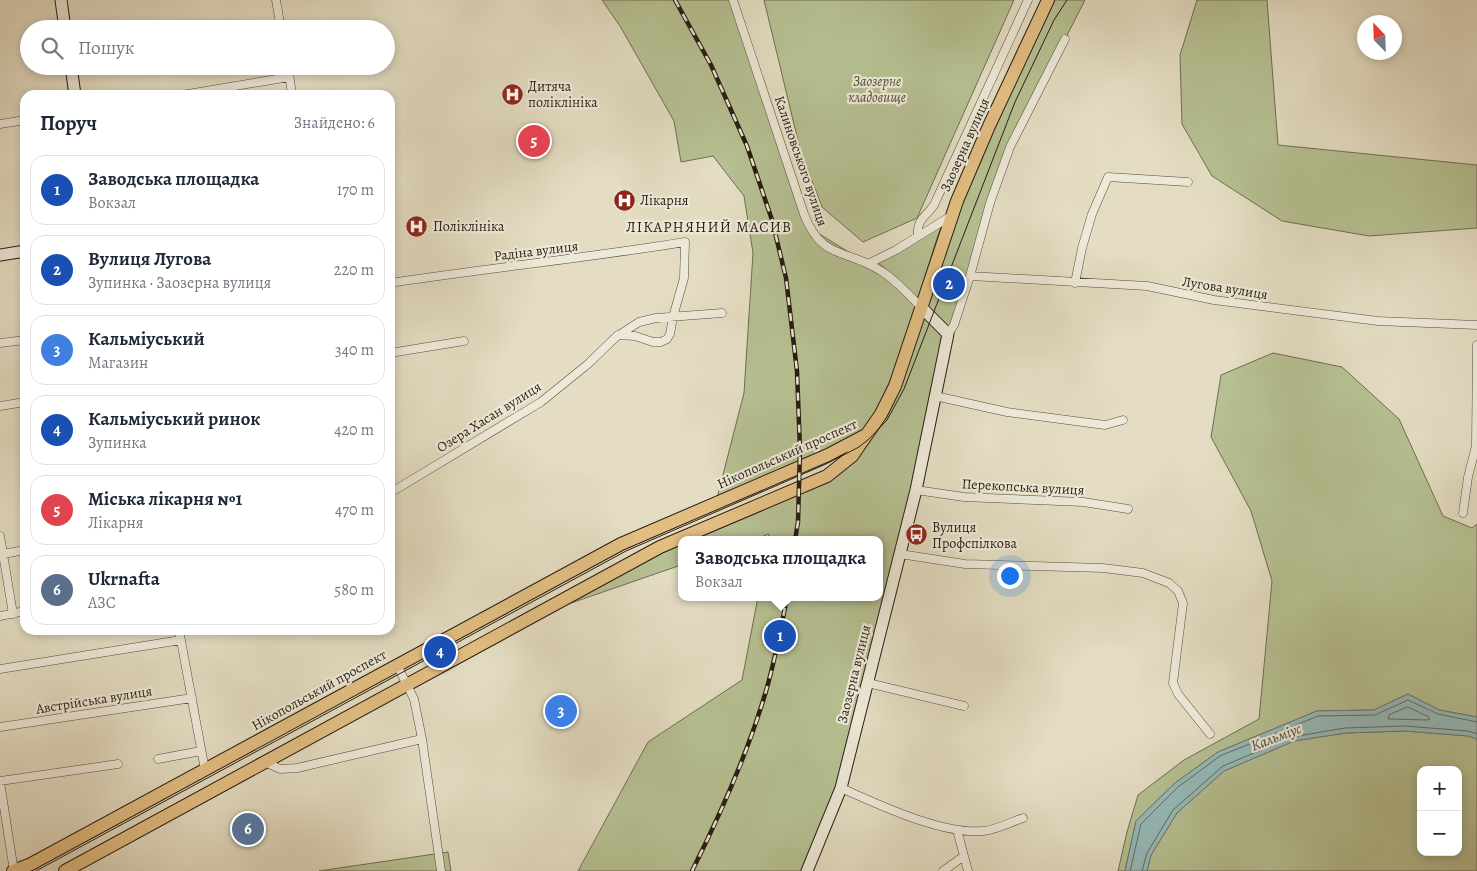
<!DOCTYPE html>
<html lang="uk">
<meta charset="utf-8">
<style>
:root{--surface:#fff;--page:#f2f2f3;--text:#1f2937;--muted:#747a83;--line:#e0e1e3;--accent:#8f2418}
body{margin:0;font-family:Alegreya,serif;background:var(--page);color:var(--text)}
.controls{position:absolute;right:15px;bottom:15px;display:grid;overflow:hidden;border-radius:10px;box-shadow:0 2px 8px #0003}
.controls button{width:45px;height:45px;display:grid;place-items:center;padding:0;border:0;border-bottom:1px solid var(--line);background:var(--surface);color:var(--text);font:25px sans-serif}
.compass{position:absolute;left:1357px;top:15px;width:45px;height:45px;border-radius:50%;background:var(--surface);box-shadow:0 2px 8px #0003;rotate:337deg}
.you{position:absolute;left:1009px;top:575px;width:18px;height:18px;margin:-12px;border:4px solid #fff;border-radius:50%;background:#1a73e8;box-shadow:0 0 0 8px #1a73e833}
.badge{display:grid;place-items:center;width:32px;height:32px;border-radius:50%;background:var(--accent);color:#fff;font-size:16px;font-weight:700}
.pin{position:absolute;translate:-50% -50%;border:2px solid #fff;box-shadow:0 1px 5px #0006}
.popup{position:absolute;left:678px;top:536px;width:205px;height:65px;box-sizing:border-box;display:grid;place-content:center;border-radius:10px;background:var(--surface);filter:drop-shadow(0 1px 4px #0005);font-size:16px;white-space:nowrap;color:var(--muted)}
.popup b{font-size:19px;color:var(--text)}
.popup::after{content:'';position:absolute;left:50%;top:100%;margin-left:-10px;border:10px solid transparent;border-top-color:var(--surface)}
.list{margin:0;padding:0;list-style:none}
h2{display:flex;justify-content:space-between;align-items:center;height:65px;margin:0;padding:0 20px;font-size:21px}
h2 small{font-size:16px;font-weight:400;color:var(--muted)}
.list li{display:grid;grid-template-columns:32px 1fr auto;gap:15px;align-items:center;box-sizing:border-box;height:70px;margin:0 10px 10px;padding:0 10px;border:1px solid var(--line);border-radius:15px}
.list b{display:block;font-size:19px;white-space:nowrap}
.list p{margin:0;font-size:16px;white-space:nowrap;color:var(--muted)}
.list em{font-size:16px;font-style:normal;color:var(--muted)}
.icon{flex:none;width:28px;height:28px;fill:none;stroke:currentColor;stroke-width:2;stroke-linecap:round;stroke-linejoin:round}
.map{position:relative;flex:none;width:1477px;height:871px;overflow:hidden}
.search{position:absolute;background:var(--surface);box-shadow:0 2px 8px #0003;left:20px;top:20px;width:375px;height:55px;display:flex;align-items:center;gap:12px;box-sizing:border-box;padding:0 18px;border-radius:28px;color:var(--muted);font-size:19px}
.panel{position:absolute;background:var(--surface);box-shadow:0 2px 8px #0003;left:20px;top:90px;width:375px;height:545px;border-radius:15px}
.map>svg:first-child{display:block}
</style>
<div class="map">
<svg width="1477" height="871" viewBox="0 0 1477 871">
<rect width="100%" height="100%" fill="#e4ddc3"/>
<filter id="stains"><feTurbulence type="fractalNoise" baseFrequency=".004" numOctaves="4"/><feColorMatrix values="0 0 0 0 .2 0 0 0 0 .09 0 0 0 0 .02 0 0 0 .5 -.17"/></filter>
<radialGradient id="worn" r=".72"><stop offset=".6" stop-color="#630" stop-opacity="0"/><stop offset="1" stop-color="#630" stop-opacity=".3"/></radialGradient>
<path fill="#b6c092" stroke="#6e6e52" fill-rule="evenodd" d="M602,0H734L803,215L818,233L863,261L893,284L916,307L890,381L876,411L861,432L842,444L717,498L744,393L753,253L744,196L713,156L681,162L674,121L620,26Z
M764,0H1014L917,218L863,242L822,207L800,149Z
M1048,0H1085L1010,147L954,325L841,788L807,871H578L648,742L742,680L758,597H879V540H768L769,534L753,540H687L828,479L872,428L946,237Z
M1197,0H1267L1278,145L1477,165V228L1369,236L1282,221L1212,176L1182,124L1180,55Z
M948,212L938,235L918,299L897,278L872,258L902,247L936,224Z
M1273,353L1342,367L1399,419L1443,516L1472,528L1477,524V717L1439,710L1408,694L1374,710L1317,711L1218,752L1175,783L1136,821L1125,871H1118L1127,832L1138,795L1184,760L1259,719L1272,581L1251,511L1211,437L1221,375Z
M681,542V565L551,610Z
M1405,731L1468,736L1477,739V871H1147L1151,855L1177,813L1224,771L1294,741L1346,733ZM1421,770H1458V852H1421Z
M448,852L451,871H319Z"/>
<path fill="#97bbba" stroke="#6a7b76" d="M1408,694L1439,710L1477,717V739L1468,736L1405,731L1346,733L1294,741L1224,771L1177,813L1151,855L1147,871H1125L1136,821L1175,783L1218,752L1317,711L1374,710Z"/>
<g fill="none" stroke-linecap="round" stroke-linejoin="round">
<path stroke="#5f6c66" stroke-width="1" d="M1408,707L1429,717V720L1388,719L1389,715Z
M1130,871L1141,824L1178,787L1220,756L1318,716L1375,715L1408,700L1438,714L1477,722
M1142,871L1147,853L1173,810L1223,766L1292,737L1345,728L1405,726L1468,731L1477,734"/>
<defs>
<path id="street" d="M276,0L281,29
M733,0L804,214C822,261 846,248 881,271C896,280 908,294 921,307
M288,66L292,95
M182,95L289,77
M0,124L25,120
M918,236C916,219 926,217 934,205L1028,0
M868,264L896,250L951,216
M970,276L1147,286L1214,300L1378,321L1477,325
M390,283C488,268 587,258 685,242L684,278L673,317L670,334L667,339L661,342H653L635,336L618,335L588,364L541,402L390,493
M1075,283L1082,248L1092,214L1108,177L1188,182
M948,334L954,325L970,276L990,203L1010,147L1065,39
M619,335L639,322L656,318L722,313
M0,343L25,340
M390,353L464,341
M935,396L1007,412L1105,425L1123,420
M0,406L25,402
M916,490L964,497L1083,502L1128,509
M1463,513L1468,477L1476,446L1477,345
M0,536L13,614
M3,554L25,550
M900,554L965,564L1103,568L1143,573L1169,583L1178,591L1183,603L1173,683L1178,694L1210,734
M0,616L25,611
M179,630L205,770
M0,669L181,640
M868,683L964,706
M0,727L192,698
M422,739L441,871
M158,759L201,751
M265,762L280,769L297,768L422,739L414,699L397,665
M0,781L118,764
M0,782L14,871
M841,788C880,805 942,835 983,831C996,830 1011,822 1023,818
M957,830L968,871
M943,871L964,856"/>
<path id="secondary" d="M61,0L65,29
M71,66L75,95
M0,255L25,251
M807,871L841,788L916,490L948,334L921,307"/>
<path id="primary" d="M13,871L31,864L621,544L828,455L864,436
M65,871L660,547L827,476L852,456L881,414L895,386L957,201L989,126L1048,0"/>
</defs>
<use href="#street" stroke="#564c3e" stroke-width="9"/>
<use href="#secondary" stroke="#271c11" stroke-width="13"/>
<use href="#primary" stroke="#271c11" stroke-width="14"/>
<use href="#street" stroke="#ede9d8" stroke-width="8"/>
<use href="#secondary" stroke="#ede9d8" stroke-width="11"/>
<use href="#primary" stroke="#e2be82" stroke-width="12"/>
<path stroke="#271c11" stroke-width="1" d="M36,871L626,551L826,464L859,447L869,439L887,420L904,389L1015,102L1054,20L1067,0"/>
<defs>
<path id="rail" d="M675,0L711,65L747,146L772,220L786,278L797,371L800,450L798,522L795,540
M692,871C721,813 748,753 766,691C775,660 781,628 787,597"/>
</defs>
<use href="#rail" stroke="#271c11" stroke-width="4.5"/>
<use href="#rail" stroke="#ede9d8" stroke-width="2.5" stroke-dasharray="8" stroke-linecap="butt"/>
</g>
<defs>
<symbol id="hospital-disc" viewBox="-11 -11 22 22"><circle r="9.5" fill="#8f2418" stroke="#ede9d8"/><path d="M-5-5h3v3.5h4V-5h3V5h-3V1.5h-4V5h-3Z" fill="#fff"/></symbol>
<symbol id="bus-disc" viewBox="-11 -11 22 22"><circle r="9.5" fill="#8f2418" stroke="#ede9d8"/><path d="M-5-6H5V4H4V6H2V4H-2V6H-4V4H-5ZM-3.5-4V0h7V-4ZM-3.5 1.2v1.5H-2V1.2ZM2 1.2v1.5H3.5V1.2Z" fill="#fff"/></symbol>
</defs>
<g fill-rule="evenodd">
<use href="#hospital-disc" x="500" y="82" width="25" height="25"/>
<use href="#hospital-disc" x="612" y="188" width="25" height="25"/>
<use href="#hospital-disc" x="404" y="214" width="25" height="25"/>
<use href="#bus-disc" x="904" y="522" width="25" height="25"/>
</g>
<g text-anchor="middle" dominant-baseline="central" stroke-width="4.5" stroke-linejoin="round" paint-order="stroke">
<g font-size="14" font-style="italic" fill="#524d38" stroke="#ede9d8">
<text x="877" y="81">Заозерне<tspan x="877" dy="16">кладовище</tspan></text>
</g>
<g font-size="14" fill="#271c11" stroke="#ede9d8" text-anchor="start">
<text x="528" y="86">Дитяча<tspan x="528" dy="16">поліклініка</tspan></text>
<text x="640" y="200">Лікарня</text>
<text x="433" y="226">Поліклініка</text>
<text x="932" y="527">Вулиця<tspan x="932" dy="16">Профспілкова</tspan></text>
</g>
<g font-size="14" fill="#271c11" stroke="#ede9d8">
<text transform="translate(965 145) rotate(-66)">Заозерна вулиця</text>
<text transform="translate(801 161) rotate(71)">Калиновського вулиця</text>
<text transform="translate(536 251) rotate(-7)">Радіна вулиця</text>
<text transform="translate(1225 288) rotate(9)">Лугова вулиця</text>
<text transform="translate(489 417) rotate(-32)">Озера Хасан вулиця</text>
<text transform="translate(787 454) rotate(-24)">Нікопольський проспект</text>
<text transform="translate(1023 487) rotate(3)">Перекопська вулиця</text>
<text transform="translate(854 674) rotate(-76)">Заозерна вулиця</text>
<text transform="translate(319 690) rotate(-29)">Нікопольський проспект</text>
<text transform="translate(94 700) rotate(-9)">Австрійська вулиця</text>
</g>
<g font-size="15" letter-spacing="1" fill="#271c11" stroke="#ede9d8">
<text x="709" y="227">ЛІКАРНЯНИЙ МАСИВ</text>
</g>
<g font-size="15" font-style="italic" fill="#494c44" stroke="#ede9d8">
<text transform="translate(1276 737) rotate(-21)">Кальміус</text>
</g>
</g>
<rect width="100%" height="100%" filter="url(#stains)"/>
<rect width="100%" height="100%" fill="url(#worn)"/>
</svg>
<div class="controls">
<button>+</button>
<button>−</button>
</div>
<svg class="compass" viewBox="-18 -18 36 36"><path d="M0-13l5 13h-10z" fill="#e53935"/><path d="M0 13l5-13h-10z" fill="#747a83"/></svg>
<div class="you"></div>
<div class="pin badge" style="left:780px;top:636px;background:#1a4fb4">1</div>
<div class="popup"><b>Заводська площадка</b>Вокзал</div>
<div class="pin badge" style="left:949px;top:284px;background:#1a4fb4">2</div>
<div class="pin badge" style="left:561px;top:711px;background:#3f7fe0">3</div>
<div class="pin badge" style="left:440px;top:652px;background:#1a4fb4">4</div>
<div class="pin badge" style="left:534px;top:141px;background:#e0444e">5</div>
<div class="pin badge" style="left:248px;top:829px;background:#5c6f8a">6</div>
<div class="search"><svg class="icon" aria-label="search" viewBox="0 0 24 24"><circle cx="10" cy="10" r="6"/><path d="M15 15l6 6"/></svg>Пошук</div>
<section class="panel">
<h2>Поруч<small>Знайдено: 6</small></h2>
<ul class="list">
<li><span class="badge" style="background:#1a4fb4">1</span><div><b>Заводська площадка</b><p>Вокзал</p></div><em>170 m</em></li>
<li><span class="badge" style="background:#1a4fb4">2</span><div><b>Вулиця Лугова</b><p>Зупинка · Заозерна вулиця</p></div><em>220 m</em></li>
<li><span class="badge" style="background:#3f7fe0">3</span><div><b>Кальміуський</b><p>Магазин</p></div><em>340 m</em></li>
<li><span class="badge" style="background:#1a4fb4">4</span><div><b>Кальміуський ринок</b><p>Зупинка</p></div><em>420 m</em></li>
<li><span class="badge" style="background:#e0444e">5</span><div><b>Міська лікарня №1</b><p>Лікарня</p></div><em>470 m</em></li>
<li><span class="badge" style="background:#5c6f8a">6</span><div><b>Ukrnafta</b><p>АЗС</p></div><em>580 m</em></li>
</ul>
</section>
</div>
